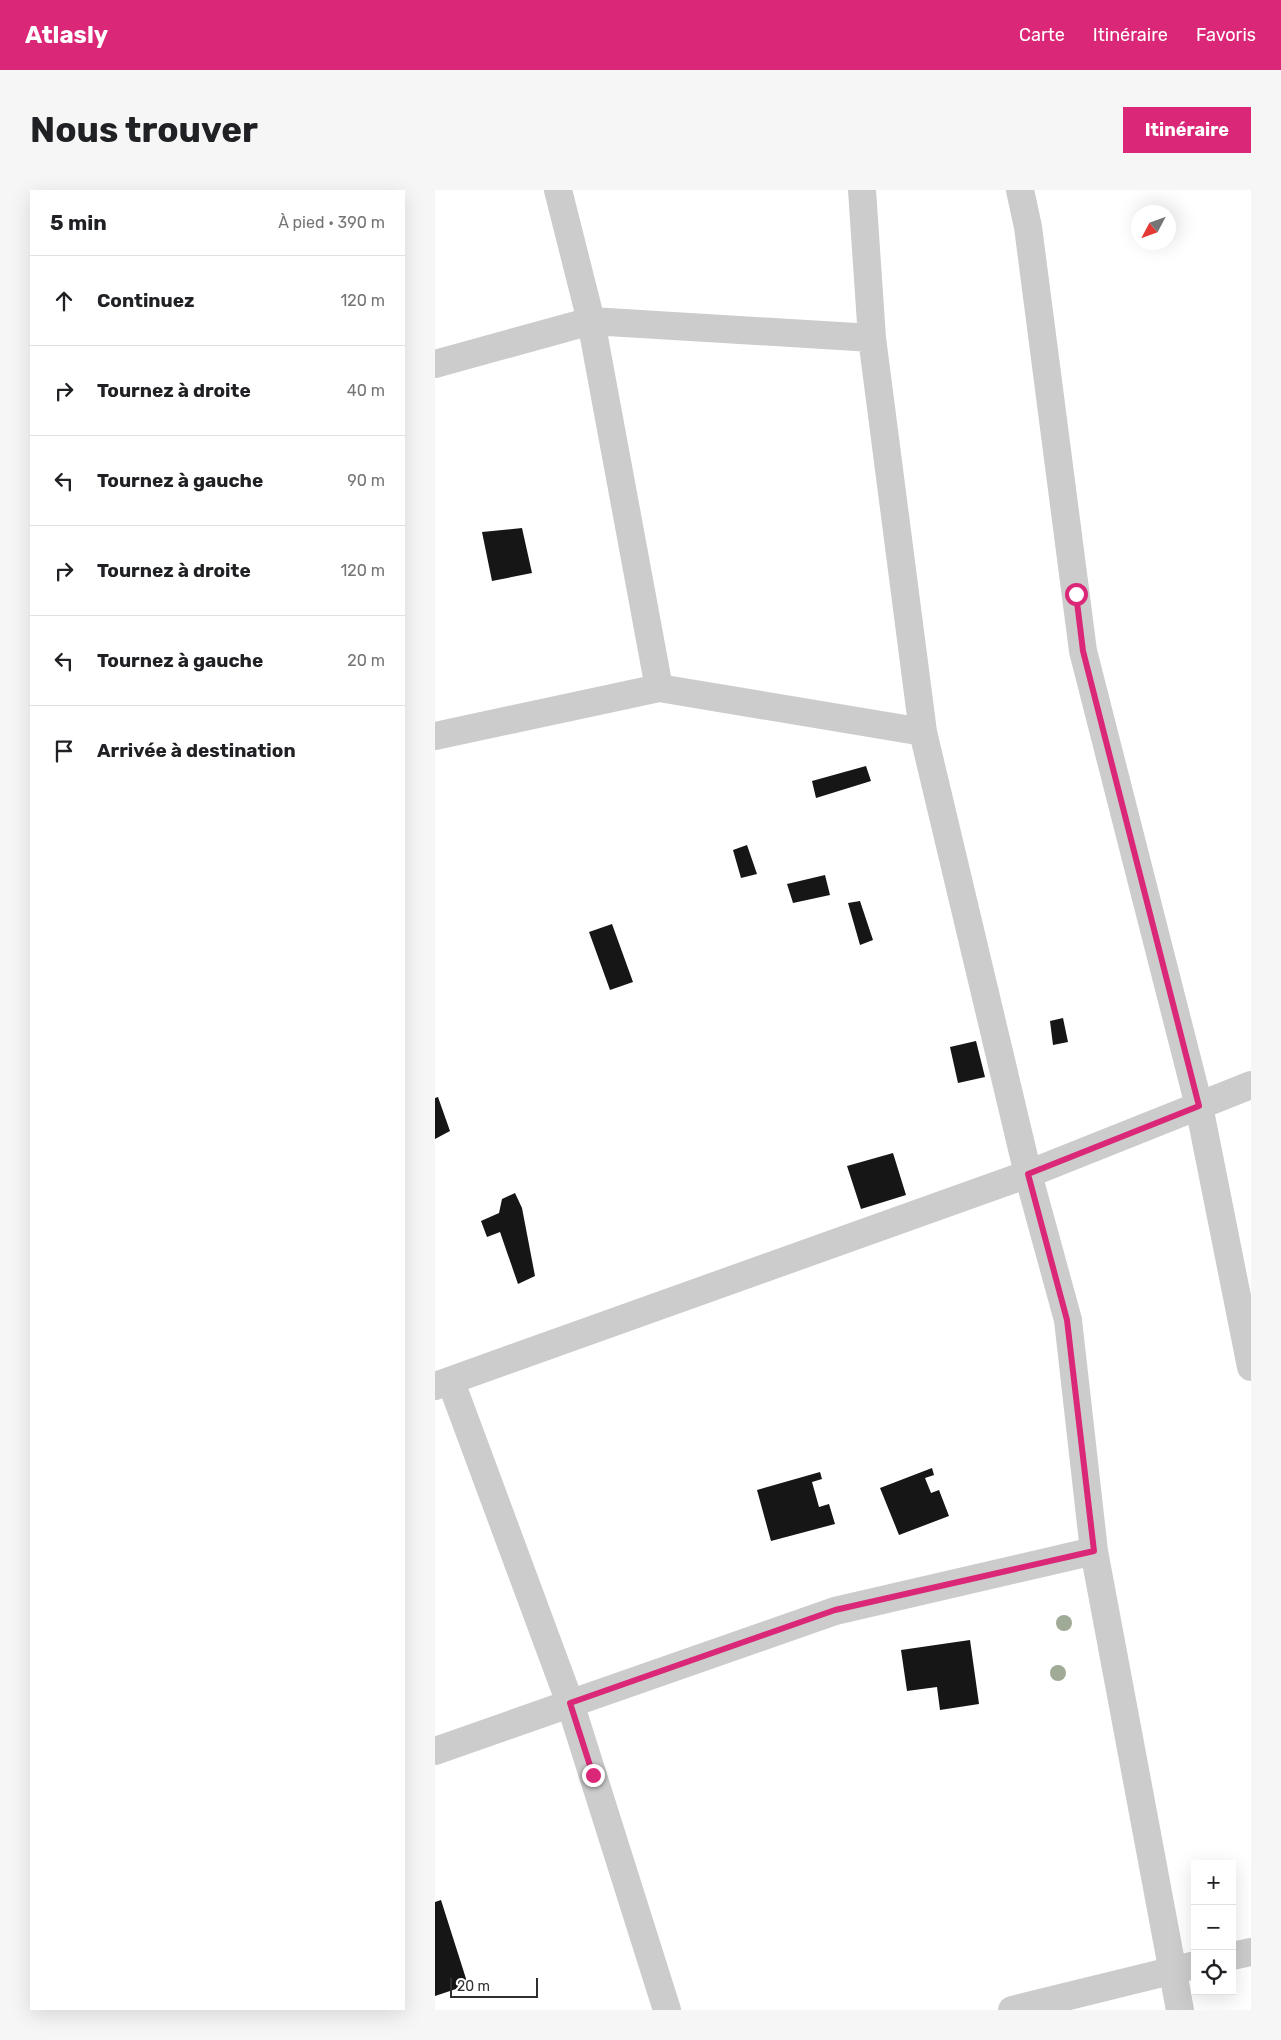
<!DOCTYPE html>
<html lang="fr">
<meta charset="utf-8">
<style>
:root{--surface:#fff;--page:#f6f6f6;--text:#202124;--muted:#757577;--line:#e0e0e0;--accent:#db2777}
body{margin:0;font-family:Rubik,sans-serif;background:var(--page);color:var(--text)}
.controls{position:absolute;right:15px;bottom:15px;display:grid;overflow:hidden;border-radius:0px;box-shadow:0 5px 20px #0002}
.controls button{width:45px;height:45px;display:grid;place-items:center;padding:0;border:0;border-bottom:1px solid var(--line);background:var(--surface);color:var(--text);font:25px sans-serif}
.compass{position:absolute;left:696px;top:15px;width:45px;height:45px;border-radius:50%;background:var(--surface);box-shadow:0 5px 20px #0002;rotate:229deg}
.scale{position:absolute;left:15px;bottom:12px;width:88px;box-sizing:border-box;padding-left:5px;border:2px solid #2f2f2f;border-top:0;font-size:14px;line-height:18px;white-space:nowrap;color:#2f2f2f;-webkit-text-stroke:4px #fff;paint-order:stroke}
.stop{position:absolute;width:15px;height:15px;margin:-11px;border:4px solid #db2777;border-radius:50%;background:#fff}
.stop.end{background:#db2777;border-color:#fff;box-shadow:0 1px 5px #0008}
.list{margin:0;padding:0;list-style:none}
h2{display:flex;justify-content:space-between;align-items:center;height:65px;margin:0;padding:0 20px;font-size:21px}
h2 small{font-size:16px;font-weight:400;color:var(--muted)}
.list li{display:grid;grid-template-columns:32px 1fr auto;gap:15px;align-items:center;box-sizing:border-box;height:90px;padding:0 20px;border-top:1px solid var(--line)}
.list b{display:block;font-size:19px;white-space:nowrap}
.list em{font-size:16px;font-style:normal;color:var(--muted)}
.icon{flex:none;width:28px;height:28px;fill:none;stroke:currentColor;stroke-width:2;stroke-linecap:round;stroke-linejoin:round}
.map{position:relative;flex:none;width:816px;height:1820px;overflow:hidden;border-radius:0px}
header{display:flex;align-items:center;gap:30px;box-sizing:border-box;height:70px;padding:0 25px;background:var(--accent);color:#fff}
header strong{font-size:24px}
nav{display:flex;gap:28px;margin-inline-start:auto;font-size:18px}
.intro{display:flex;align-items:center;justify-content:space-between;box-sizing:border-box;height:120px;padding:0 30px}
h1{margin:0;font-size:35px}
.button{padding:12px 22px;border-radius:0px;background:var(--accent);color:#fff;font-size:18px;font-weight:700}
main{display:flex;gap:30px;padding:0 30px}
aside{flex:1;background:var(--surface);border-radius:0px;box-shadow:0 5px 20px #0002}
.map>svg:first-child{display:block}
</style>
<header>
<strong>Atlasly</strong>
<nav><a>Carte</a><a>Itinéraire</a><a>Favoris</a></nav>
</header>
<div class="intro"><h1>Nous trouver</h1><a class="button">Itinéraire</a></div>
<main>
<aside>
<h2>5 min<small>À pied · 390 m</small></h2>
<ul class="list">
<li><svg class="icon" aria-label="ahead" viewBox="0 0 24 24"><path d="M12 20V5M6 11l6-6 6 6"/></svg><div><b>Continuez</b></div><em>120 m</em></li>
<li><svg class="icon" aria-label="right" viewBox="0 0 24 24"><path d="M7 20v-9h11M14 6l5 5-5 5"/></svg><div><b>Tournez à droite</b></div><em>40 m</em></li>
<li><svg class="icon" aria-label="left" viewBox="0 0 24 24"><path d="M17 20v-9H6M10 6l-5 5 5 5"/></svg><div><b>Tournez à gauche</b></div><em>90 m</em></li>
<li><svg class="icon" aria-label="right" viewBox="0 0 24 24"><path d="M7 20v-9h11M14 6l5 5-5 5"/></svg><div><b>Tournez à droite</b></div><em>120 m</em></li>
<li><svg class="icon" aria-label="left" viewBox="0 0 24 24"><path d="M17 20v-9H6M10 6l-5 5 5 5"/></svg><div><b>Tournez à gauche</b></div><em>20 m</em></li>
<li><svg class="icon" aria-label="arrive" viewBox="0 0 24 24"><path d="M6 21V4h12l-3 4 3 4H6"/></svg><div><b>Arrivée à destination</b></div></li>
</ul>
</aside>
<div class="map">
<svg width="816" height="1820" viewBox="0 0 816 1820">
<rect width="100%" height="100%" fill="#fff"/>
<path fill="#161616" d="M87,338L97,383L57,391L47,342Z
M431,576L436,591L381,608L377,591Z
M312,655L322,684L306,688L298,660Z
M390,685L395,705L358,713L352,694Z
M425,711L438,750L425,755L413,713Z
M177,734L198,792L175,800L154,742Z
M628,828L633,852L618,855L615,831Z
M541,851L550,887L523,893L515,857Z
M3,907L15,941L0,949V908Z
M458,963L471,1005L426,1019L412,976Z
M80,1003L87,1018L100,1086L83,1094L65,1042L52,1047L46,1031L64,1023L67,1009Z
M497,1278L499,1285L490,1288L496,1303L504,1300L514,1326L464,1345L445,1298Z
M385,1282L387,1289L377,1292L384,1317L394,1314L400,1334L336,1351L322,1300Z
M535,1450L544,1514L505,1520L502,1497L472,1501L466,1460Z
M6,1710L33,1795L0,1806V1712Z"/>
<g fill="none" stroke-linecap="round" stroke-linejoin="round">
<path stroke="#ccc" stroke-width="28" d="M123,0L156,131L224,498
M427,0L437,148L488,542L593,984L633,1130L659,1361L745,1820
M585,0L593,37L648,461L764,916L816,1177
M0,174L156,131L437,148
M0,546L224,498L488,542
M16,1192L135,1513L232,1820
M0,1196L593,984L816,895
M0,1561L400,1421L659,1361
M797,1766L816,1762
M577,1820L760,1775"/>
</g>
<g fill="#9fab96">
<circle cx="629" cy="1433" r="8"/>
<circle cx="623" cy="1483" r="8"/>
</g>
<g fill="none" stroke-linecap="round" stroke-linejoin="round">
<path stroke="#db2777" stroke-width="6" d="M158,1585L135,1513L400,1420L659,1361L632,1130L593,984L764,916L648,461L641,404"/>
</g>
</svg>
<div class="controls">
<button>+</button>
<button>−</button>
<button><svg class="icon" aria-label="locate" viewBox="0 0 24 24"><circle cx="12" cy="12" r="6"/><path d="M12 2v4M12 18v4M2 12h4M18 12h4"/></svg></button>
</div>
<svg class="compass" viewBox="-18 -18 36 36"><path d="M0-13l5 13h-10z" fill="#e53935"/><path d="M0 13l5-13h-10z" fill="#757577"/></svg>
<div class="scale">20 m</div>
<div class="stop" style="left:641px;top:404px"></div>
<div class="stop end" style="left:158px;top:1585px"></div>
</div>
</main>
